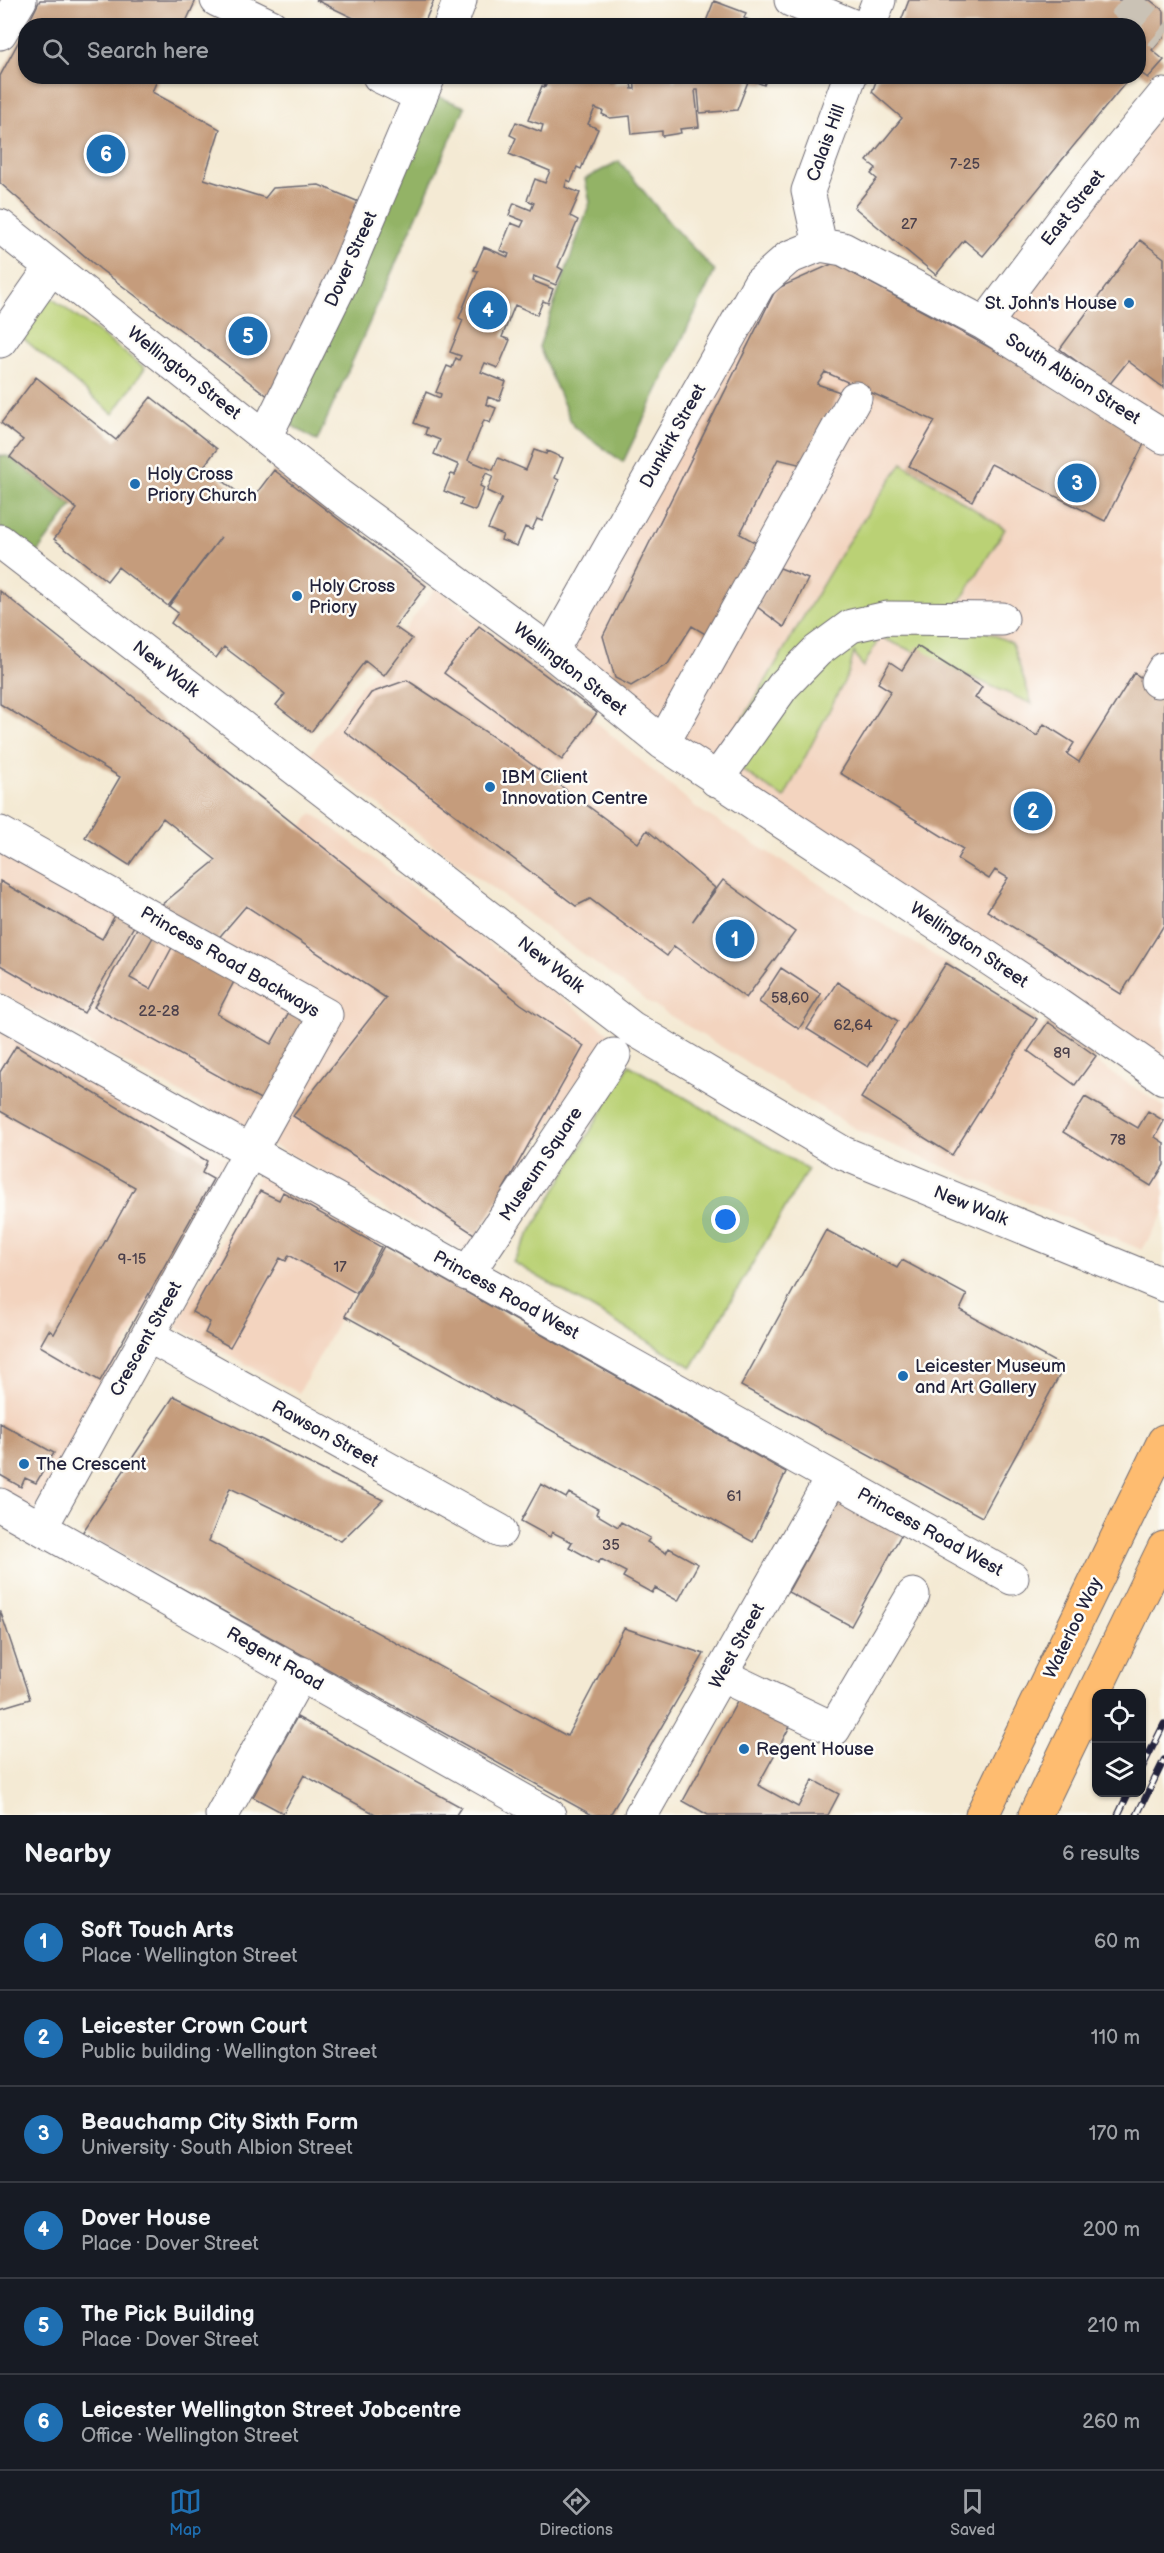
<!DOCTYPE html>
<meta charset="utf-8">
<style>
:root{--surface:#171b24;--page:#242831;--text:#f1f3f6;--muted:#9ea1a6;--line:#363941;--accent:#1f6fb2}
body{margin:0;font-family:"Balsamiq Sans",sans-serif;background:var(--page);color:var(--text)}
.controls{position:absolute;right:18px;bottom:18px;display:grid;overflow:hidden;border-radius:12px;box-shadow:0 2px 4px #0004}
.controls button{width:54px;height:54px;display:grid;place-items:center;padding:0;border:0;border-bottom:2px solid var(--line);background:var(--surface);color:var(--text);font:30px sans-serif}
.you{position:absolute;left:726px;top:1220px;width:21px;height:21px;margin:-15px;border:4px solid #fff;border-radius:50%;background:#1a73e8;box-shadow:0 0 0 9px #1a73e833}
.badge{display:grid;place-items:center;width:39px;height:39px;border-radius:50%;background:var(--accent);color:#fff;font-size:20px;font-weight:700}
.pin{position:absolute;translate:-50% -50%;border:3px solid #fff;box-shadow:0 2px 6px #0006}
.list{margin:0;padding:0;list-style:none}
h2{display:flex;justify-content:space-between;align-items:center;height:78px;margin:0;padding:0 24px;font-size:26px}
h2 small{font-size:20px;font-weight:400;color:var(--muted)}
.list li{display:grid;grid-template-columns:39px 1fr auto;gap:18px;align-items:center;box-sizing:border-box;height:96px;padding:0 24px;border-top:2px solid var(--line)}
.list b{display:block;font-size:22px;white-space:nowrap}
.list p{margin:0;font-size:20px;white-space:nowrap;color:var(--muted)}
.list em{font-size:20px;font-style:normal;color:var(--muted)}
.icon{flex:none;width:33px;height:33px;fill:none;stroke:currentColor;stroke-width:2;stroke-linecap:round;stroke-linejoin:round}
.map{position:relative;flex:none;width:1164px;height:1815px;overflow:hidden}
.search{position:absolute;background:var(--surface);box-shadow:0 2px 4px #0004;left:18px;right:18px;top:18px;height:66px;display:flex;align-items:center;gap:15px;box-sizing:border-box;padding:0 21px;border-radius:24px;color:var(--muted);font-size:22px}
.sheet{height:654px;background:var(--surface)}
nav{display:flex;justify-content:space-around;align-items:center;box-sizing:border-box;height:84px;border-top:2px solid var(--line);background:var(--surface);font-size:16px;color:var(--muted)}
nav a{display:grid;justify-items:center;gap:3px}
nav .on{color:var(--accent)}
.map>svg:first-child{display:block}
</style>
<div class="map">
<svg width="1164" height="1815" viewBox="0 0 1164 1815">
<rect width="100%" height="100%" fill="#fdfcf7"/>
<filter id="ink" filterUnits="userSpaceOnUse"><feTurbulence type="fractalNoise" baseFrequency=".0167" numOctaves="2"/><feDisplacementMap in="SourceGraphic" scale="12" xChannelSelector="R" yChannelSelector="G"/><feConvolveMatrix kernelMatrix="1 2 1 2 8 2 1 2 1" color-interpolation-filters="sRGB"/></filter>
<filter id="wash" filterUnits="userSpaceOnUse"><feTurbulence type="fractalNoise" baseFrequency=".008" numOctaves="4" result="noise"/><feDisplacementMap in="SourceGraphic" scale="24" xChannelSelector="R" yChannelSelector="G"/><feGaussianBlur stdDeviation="1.35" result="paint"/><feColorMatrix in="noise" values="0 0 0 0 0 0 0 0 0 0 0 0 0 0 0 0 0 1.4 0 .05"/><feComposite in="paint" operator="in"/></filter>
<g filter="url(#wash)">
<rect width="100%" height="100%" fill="#f4ead4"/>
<path fill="#f3d4bf" d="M1164,95V1081L1039,999L541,634L759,284L820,245L985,324Z
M437,586L698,809L929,952L1164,1107V1213L1142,1250L859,1131L648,1002L310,755Z
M312,813L609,1033L466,1252L0,993V833L213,952Z
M0,1030L228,1160L33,1513L0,1495Z
M260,1173L383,1240L299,1393L176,1326Z"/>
<path fill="#bad175" stroke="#6e7a58" stroke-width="1.5" d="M49,296L145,368L113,414L19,335Z
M902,463L1005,529L951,616L1012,643L1032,704L880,637L863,667L854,652L849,672L784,798L721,756L846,545Z
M629,1065L808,1169L692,1367L513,1262Z"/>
<path fill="#93b366" stroke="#5a6a50" stroke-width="1.5" d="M434,95L465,107L317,441L283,420Z
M619,161L672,226L715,271L623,462L573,426L539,347L590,202L585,179Z
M0,455L10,457L72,506L36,554L0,528Z"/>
<g id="blocks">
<path fill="#c59c7c" d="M40,0H196L184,26H27Z
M316,0H434L423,26H370Z
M909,0H1150L1164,11V36L1152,50L1164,60L1148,78L1138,71V26H899Z
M714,1L746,13L744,18L753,22L752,26L705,24Z
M26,28V76H159L152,92L220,129L204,179L265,198L273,188L319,185L366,205L277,403L100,269L0,183V76Z
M527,76H617L614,84L631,83L632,89H635L634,76H673V81H675V76H768L764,85L749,79L737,110L700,113L698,90H695L699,127L680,129L681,133L662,136V131L632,134L630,116L610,118L602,114L603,111L595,108L588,124L598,129L581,169L577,167L571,182L567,180L565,187L580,193L570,216L578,220L558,267L563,270L556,285L534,276L533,281L553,289L548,303L543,301L537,315L515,305L502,337L510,340L498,368L485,363L481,372L506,382L499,401L488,397L486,404L496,408L490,423L484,420L468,460L493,470L498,458L526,470L534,450L546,454L547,451L563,458L555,478L559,480L542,521L537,519L532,530L525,527L517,546L501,540L503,535L488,529L502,498L487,491L493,476L486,473L480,486L484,488L475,511L460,505L463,499L444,491L451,474L455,475L459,465L434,454L440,440L425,434L427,428L414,423L426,392L440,398L441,394L436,392L447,366L452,368L456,358L459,360L461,356L450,352L463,320L459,318L478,271L474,270L484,247L508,257L509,254L500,250L511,223L521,227L524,221L509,215L514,203L531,210L534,203L527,200L535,179L545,183L550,171L509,154L516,138L510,135L516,122L541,132L543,125L528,120L542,86L545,87L546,85Z
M878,76H1131L983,256L964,240L936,275L854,207L877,179L871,174L876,168L867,161L902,118L872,92Z
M1140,240L1164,258V388L1128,361L1109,385L1060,349Z
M834,263L1149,434L1105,521L991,464L972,501L909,466L935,421L825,372L817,384L840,392L802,465L778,459L740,534L760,545L712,638L692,626L668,664L631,686L615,678L603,636L776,289Z
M36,377L116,440L151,397L217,449L204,466L250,502L274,470L426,586L395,627L412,639L384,676L365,661L311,732L276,705L285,694L277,687L224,647L216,658L171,623L178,613L169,606L221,537L168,606L118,567L107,581L54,539L77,509L10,457L23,440L1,423Z
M780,568L808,579L784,627L756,606Z
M0,591L521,1004L584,1046L477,1236L293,1116L386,998L246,906L216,941L160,906L216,860L163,818L129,865L85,837L120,777L0,704Z
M479,626L597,713L562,760L444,673Z
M917,646L982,687L975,698L1037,736L1044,724L1074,743L1067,754L1079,762L1134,673L1164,692V925L1121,994L987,911L1008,878L995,870L989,879L957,859L963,849L840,773L891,691L878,683L890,662L902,670Z
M407,680L504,744L638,843L647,830L715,888L692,922L723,880L795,932L746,998L674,946L667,956L590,899L576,906L344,731L371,693Z
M0,881L102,939L119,908L138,919L84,1013L0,965Z
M141,921L157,930L130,978L150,989L176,940L238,974L217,1014L271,1044L293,1005L319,1019L271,1105L94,1007Z
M946,963L1037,1019L952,1155L861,1098Z
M781,968L821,994L799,1029L759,1002Z
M837,982L898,1021L868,1067L807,1029Z
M1048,1022L1096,1056L1075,1085L1028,1051Z
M16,1046L207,1161L202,1173L213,1179L100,1381L40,1346L49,1330L54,1334L135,1187L0,1111V1072Z
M1085,1097L1138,1128L1148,1111L1164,1121L1155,1137L1164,1143V1165L1151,1186L1063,1132Z
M260,1191L279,1200L283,1192L381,1247L356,1293L289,1255L286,1261L280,1258L230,1347L205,1333L210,1322L192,1312Z
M826,1230L897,1268L902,1260L967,1295L960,1310L1064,1367L982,1517L741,1386Z
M384,1246L786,1472L753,1542L345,1316Z
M174,1396L383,1500L341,1541L230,1488L209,1541L567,1736L624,1628L704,1654L610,1815H592L82,1533Z
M0,1423L54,1453L36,1483L25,1478L21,1487L0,1475Z
M541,1484L566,1498L569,1493L598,1509L596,1514L618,1527L621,1522L650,1538L647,1542L666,1553L669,1548L698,1564L678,1601L655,1588L652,1593L623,1577L626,1572L601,1559L598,1563L569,1547L572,1542L552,1532L550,1537L521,1521Z
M840,1498L902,1533L851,1626L788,1592Z
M0,1610L30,1699L0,1708Z
M743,1691L794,1719L758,1785L798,1807L813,1780L839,1794L828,1815H708L683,1801Z
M297,1717L461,1807L456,1815H377L304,1775L283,1813L253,1797Z"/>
</g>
</g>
<g filter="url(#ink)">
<use href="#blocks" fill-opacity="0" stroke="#6c6871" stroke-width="1.5"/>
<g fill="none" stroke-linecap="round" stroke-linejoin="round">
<path stroke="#cac2b5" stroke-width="33" stroke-dasharray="33 16" stroke-linecap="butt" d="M1121,0L1164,36"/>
<defs>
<path id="minor" d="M217,0L271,26
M791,0L853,26
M450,26L460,0
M869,26L879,0
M0,33L20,0
M379,76L421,96
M0,226L338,495L551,652L663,743L1043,994L1164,1078
M820,245L843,249L985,324L1164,437
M820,245L808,191L850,76
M985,324L1082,195L1164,95
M0,341L51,268
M265,437L344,277L429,76
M0,541L632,1028L843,1153L1164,1285
M551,652L759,284L788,258L820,245
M1157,681L1164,669
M663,743L855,398
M716,780L783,686L817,651L851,626L887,618L1002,619
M0,833L326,1015L41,1527
M0,1011L1012,1578
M467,1274L614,1055
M149,1336L500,1531
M0,1505L549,1815
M721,1675L834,1729L913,1595
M222,1815L301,1673
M641,1815L832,1478"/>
<path id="major" d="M982,1815L1164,1441
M1035,1815L1164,1548"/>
</defs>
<use href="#minor" stroke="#6c6871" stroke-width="35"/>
<use href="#major" stroke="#6c6871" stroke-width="35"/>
<use href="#minor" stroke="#fff" stroke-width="33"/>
<use href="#major" stroke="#febc70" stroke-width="33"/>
<defs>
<path id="rail" d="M1142,1768L1164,1724
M1118,1815L1129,1792
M1137,1815L1164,1760"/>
</defs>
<use href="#rail" stroke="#22223b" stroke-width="7"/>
<use href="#rail" stroke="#fdfcf7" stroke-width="4.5" stroke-dasharray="14" stroke-linecap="butt"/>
</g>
</g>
<g fill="#1f6fb2" stroke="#fdfcf7" stroke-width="2">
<circle cx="1129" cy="303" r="6"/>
<circle cx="135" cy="484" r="6"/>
<circle cx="297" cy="596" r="6"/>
<circle cx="490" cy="787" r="6"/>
<circle cx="903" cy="1376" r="6"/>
<circle cx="24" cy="1464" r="6"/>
<circle cx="744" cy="1749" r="6"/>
</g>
<g text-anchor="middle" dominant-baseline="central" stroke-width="5" stroke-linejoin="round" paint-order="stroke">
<g font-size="15" fill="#4b404b">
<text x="965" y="164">7-25</text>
<text x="909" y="224">27</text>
<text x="790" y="998">58,60</text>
<text x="159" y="1011">22-28</text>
<text x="853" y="1025">62,64</text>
<text x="1062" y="1053">89</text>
<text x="1118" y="1140">78</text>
<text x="132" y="1259">9-15</text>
<text x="340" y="1267">17</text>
<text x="734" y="1496">61</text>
<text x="611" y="1545">35</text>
</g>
<g font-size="18" fill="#22223b" stroke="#fdfcf7">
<text transform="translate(826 143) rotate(-70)">Calais Hill</text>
<text transform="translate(1073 208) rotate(-52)">East Street</text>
<text transform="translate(351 259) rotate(-66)">Dover Street</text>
<text transform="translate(184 373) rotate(38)">Wellington Street</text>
<text transform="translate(1073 379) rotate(32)">South Albion Street</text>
<text transform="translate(673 436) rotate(-61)">Dunkirk Street</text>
<text transform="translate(166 669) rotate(38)">New Walk</text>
<text transform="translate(570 669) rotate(38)">Wellington Street</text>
<text transform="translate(969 945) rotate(34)">Wellington Street</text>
<text transform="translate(230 962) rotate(30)">Princess Road Backways</text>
<text transform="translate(551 965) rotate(38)">New Walk</text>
<text transform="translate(541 1164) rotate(-56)">Museum Square</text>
<text transform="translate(971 1206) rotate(22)">New Walk</text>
<text transform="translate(506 1295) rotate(29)">Princess Road West</text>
<text transform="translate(146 1339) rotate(-61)">Crescent Street</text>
<text transform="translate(325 1434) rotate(29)">Rawson Street</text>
<text transform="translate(930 1532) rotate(29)">Princess Road West</text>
<text transform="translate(1073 1628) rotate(-64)">Waterloo Way</text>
<text transform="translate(737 1646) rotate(-61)">West Street</text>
<text transform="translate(275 1659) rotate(30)">Regent Road</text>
</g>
<g font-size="18" fill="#22223b" stroke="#fdfcf7" text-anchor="start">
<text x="1117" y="303" text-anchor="end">St. John's House</text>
<text x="147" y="474">Holy Cross<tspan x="147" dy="21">Priory Church</tspan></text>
<text x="309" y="586">Holy Cross<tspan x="309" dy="21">Priory</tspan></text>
<text x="502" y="777">IBM Client<tspan x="502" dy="21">Innovation Centre</tspan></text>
<text x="915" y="1366">Leicester Museum<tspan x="915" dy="21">and Art Gallery</tspan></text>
<text x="36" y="1464">The Crescent</text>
<text x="756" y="1749">Regent House</text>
</g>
</g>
</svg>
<div class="controls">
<button><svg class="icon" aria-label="locate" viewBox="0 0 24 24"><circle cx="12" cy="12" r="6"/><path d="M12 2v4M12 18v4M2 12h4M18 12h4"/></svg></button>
<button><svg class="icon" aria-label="layers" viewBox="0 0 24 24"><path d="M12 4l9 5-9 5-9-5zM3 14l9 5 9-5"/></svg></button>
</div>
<div class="you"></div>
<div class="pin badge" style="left:735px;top:939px">1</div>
<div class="pin badge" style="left:1033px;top:811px">2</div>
<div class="pin badge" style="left:1077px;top:483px">3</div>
<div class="pin badge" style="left:488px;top:310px">4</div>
<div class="pin badge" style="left:248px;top:336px">5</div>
<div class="pin badge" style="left:106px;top:154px">6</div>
<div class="search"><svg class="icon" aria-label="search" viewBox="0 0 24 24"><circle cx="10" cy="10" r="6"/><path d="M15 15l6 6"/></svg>Search here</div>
</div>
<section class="sheet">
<h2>Nearby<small>6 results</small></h2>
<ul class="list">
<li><span class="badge">1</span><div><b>Soft Touch Arts</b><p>Place · Wellington Street</p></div><em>60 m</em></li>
<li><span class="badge">2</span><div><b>Leicester Crown Court</b><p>Public building · Wellington Street</p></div><em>110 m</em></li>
<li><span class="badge">3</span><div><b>Beauchamp City Sixth Form</b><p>University · South Albion Street</p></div><em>170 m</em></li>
<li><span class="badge">4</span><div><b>Dover House</b><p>Place · Dover Street</p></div><em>200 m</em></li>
<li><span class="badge">5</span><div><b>The Pick Building</b><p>Place · Dover Street</p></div><em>210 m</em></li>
<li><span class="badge">6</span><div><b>Leicester Wellington Street Jobcentre</b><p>Office · Wellington Street</p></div><em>260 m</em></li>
</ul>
</section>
<nav>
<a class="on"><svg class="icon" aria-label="map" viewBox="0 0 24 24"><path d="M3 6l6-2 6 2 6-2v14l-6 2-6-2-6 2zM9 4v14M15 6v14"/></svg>Map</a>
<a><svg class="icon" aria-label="directions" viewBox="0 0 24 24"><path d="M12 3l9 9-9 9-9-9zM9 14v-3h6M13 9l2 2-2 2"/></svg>Directions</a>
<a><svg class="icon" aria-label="saved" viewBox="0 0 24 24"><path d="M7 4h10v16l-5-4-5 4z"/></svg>Saved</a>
</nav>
